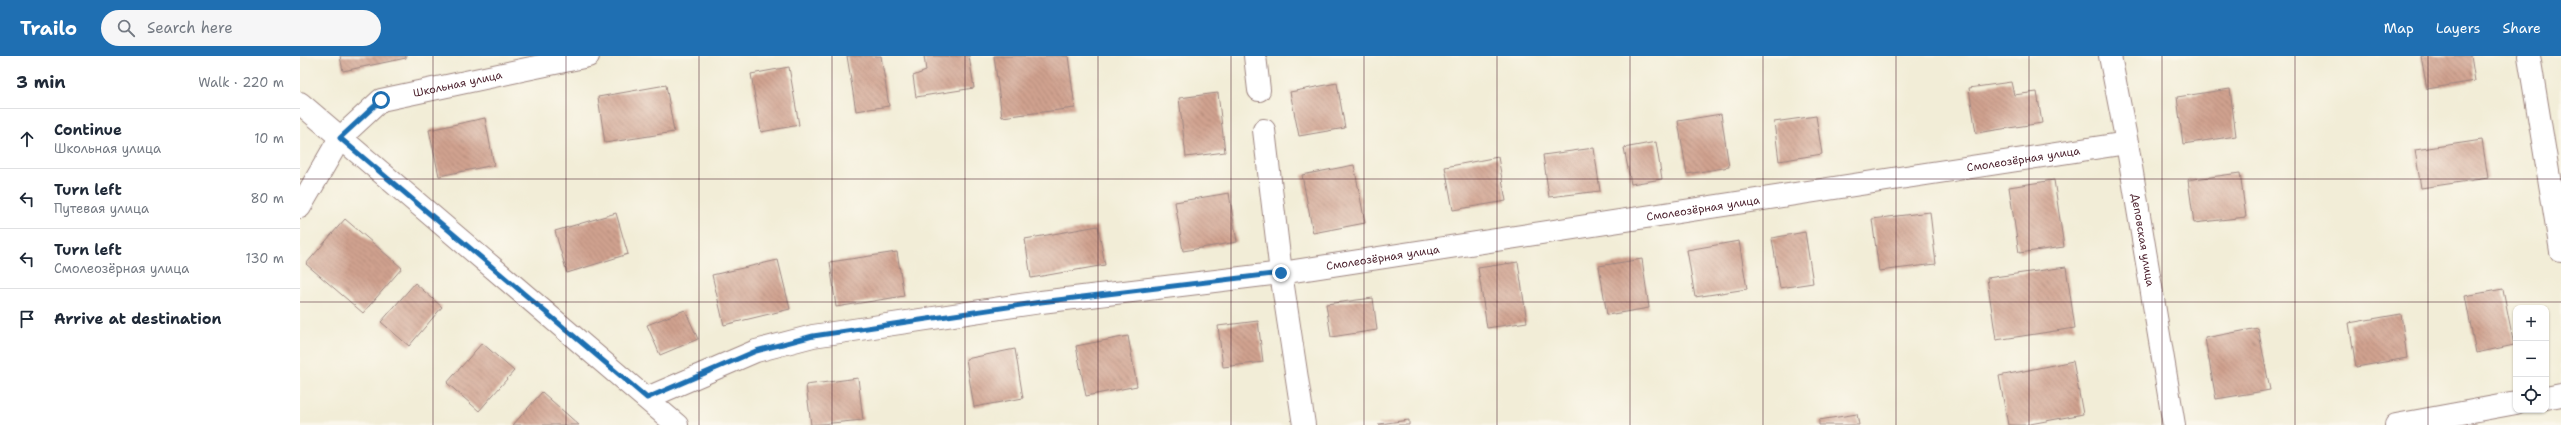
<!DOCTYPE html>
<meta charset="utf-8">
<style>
:root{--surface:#fff;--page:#f6f6f7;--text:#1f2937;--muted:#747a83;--line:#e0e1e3;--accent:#1f6fb2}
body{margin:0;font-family:"Shantell Sans",sans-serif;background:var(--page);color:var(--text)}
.controls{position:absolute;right:12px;bottom:12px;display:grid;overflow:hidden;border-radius:8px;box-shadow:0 1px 3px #0004}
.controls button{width:36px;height:36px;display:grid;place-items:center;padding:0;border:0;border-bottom:1px solid var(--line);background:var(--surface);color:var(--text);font:20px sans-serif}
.stop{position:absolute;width:12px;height:12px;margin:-9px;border:3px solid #1f6fb2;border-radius:50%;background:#fff}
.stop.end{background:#1f6fb2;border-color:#fff;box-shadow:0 1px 4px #0008}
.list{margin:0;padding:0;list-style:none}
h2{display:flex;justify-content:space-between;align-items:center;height:52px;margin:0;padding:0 16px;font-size:17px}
h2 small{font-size:13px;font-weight:400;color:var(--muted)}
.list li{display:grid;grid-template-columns:26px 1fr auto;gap:12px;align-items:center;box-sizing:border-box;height:60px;padding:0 16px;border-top:1px solid var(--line)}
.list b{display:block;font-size:15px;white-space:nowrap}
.list p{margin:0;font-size:13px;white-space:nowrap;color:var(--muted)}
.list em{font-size:13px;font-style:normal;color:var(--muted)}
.icon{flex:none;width:22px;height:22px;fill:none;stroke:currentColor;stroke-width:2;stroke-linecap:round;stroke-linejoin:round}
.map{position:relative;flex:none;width:2261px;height:369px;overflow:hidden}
header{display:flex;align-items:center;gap:24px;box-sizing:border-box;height:56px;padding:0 20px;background:var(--accent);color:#fff}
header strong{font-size:19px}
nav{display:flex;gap:22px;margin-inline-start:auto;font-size:14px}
.search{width:280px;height:36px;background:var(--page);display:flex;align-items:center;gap:10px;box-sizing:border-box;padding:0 14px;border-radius:22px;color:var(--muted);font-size:15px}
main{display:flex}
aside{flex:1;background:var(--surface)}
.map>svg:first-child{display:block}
</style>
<header>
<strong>Trailo</strong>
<div class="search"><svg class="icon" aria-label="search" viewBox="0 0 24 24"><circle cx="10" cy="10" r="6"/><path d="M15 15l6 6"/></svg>Search here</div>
<nav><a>Map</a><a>Layers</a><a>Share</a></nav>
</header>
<main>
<aside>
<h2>3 min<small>Walk · 220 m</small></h2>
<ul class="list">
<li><svg class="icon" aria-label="ahead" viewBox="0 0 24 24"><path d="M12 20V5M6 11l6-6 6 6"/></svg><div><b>Continue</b><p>Школьная улица</p></div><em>10 m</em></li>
<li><svg class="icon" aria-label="left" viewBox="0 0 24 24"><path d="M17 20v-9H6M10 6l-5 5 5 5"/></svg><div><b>Turn left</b><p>Путевая улица</p></div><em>80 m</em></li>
<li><svg class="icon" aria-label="left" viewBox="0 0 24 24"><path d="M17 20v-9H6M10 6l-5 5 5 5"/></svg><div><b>Turn left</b><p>Смолеозёрная улица</p></div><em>130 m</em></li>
<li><svg class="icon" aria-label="arrive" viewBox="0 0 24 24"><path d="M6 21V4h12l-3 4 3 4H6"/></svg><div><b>Arrive at destination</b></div></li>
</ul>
</aside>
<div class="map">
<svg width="2261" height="369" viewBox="0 0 2261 369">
<defs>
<pattern id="building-back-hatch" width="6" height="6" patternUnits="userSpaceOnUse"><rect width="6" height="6" fill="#d0a28f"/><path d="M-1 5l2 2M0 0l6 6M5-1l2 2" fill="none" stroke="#ab8375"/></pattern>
</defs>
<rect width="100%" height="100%" fill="#fbf7ec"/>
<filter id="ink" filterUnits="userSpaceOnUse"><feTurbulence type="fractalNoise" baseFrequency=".025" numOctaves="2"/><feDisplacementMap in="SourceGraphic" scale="8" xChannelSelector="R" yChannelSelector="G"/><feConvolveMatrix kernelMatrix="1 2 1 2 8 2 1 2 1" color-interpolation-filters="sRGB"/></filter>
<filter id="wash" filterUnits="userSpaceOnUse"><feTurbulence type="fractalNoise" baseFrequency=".012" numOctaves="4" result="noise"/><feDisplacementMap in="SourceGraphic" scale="16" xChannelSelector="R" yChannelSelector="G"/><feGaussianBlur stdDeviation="0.9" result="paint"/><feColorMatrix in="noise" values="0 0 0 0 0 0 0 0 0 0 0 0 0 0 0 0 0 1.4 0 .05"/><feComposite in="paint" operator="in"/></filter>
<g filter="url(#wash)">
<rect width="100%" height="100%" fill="#f2edd7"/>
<g id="blocks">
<path fill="url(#building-back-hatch)" d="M40,0H106V2L43,15Z
M547,0H581L589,50L556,55Z
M624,0H669L674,32L616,41L613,20L626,15Z
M694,0H768L775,52L702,61Z
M2121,0H2171L2175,25L2127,33Z
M489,11L499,69L461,76L451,18Z
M1711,26L1714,39L1737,36L1742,67L1676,77L1669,32Z
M1037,27L1045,72L999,80L990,36Z
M366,29L374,76L305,87L298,41Z
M1930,33L1936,80L1883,88L1877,41Z
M918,37L925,96L886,101L879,42Z
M1421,58L1429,111L1387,118L1378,65Z
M1516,60L1522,98L1479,105L1474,66Z
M185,62L194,109L139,120L129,74Z
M2182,84L2188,122L2121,132L2115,94Z
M1356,86L1362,123L1331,128L1324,92Z
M1294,92L1300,135L1249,141L1243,99Z
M1198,101L1206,145L1153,154L1145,111Z
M1054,109L1065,167L1013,177L1002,119Z
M1940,117L1946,161L1894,167L1888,124Z
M1754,124L1764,191L1719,197L1709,131Z
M929,137L937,186L883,195L875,146Z
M1630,156L1636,208L1579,215L1572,163Z
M316,157L328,198L267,217L255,175Z
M45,163L102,212L63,257L6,208Z
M798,170L805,209L731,222L725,183Z
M1505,176L1513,227L1480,232L1472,182Z
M1439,185L1447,233L1395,241L1387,194Z
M597,196L604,240L536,251L530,206Z
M1342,203L1349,252L1307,259L1299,210Z
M478,204L490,253L424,269L412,219Z
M1218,206L1227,266L1187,272L1178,212Z
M1766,211L1775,272L1696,284L1687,222Z
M115,227L142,251L109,290L81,266Z
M2203,233L2214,289L2176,297L2165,240Z
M1073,242L1077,274L1031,281L1026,248Z
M385,254L398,283L360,299L347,269Z
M2101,258L2107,302L2056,311L2049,267Z
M958,265L963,306L923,311L918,270Z
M1958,272L1970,334L1916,343L1905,282Z
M828,280L837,330L786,340L776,290Z
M182,287L214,315L179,355L147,327Z
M715,293L723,342L674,351L666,303Z
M1773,305L1783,358L1725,369H1708L1699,320Z
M558,322L563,364L511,369L506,329Z
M242,336L279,369H213Z
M1557,358L1559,369H1519V364Z
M1109,364V369H1079V368Z"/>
</g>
</g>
<g filter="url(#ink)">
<use href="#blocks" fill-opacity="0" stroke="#9e8681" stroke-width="1"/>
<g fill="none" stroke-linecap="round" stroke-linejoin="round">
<defs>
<g id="minor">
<path d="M955,0L959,34"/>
<path id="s1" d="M1810,0L1827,87L1874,369"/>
<path d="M2229,0L2261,195"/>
<path d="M0,47L377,369"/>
<path d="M964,74L981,217L1004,369"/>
<path id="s2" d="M0,151L40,82L81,44L288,0"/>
<path id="s3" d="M347,342L456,295L513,280L741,246L981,217L1827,87"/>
<path d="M2246,342L2261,339"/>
<path d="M2096,369L2216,347"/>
</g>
</defs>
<use href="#minor" stroke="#9e8681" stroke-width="24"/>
<use href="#minor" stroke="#fff" stroke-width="22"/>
</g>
</g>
<g fill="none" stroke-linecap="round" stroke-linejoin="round" filter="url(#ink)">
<path stroke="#1f6fb2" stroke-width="5" d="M81,44L40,82L347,342L456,295L513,280L741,246L981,217"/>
</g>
<path fill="none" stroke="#4a1f2b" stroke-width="1" stroke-opacity="0.55" d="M133,0V369M266,0V369M399,0V369M532,0V369M665,0V369M798,0V369M931,0V369M1064,0V369M1197,0V369M1330,0V369M1463,0V369M1596,0V369M1729,0V369M1862,0V369M1995,0V369M2128,0V369M0,123H2261M0,246H2261"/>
<g text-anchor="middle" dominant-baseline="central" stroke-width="3" stroke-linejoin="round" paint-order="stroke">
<g font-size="11" fill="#4a1f2b" stroke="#fbf7ec">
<text stroke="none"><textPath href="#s2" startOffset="214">Школьная улица</textPath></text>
<text stroke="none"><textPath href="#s3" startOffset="1401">Смолеозёрная улица</textPath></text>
<text stroke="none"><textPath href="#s3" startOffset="1077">Смолеозёрная улица</textPath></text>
<text stroke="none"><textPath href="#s1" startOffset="187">Деповская улица</textPath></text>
<text stroke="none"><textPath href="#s3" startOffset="753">Смолеозёрная улица</textPath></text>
</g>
</g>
</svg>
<div class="controls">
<button>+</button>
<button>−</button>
<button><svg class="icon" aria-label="locate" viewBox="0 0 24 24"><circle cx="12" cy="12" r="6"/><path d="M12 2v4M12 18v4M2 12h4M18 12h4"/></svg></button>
</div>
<div class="stop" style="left:81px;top:44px"></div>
<div class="stop end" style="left:981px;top:217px"></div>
</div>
</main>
